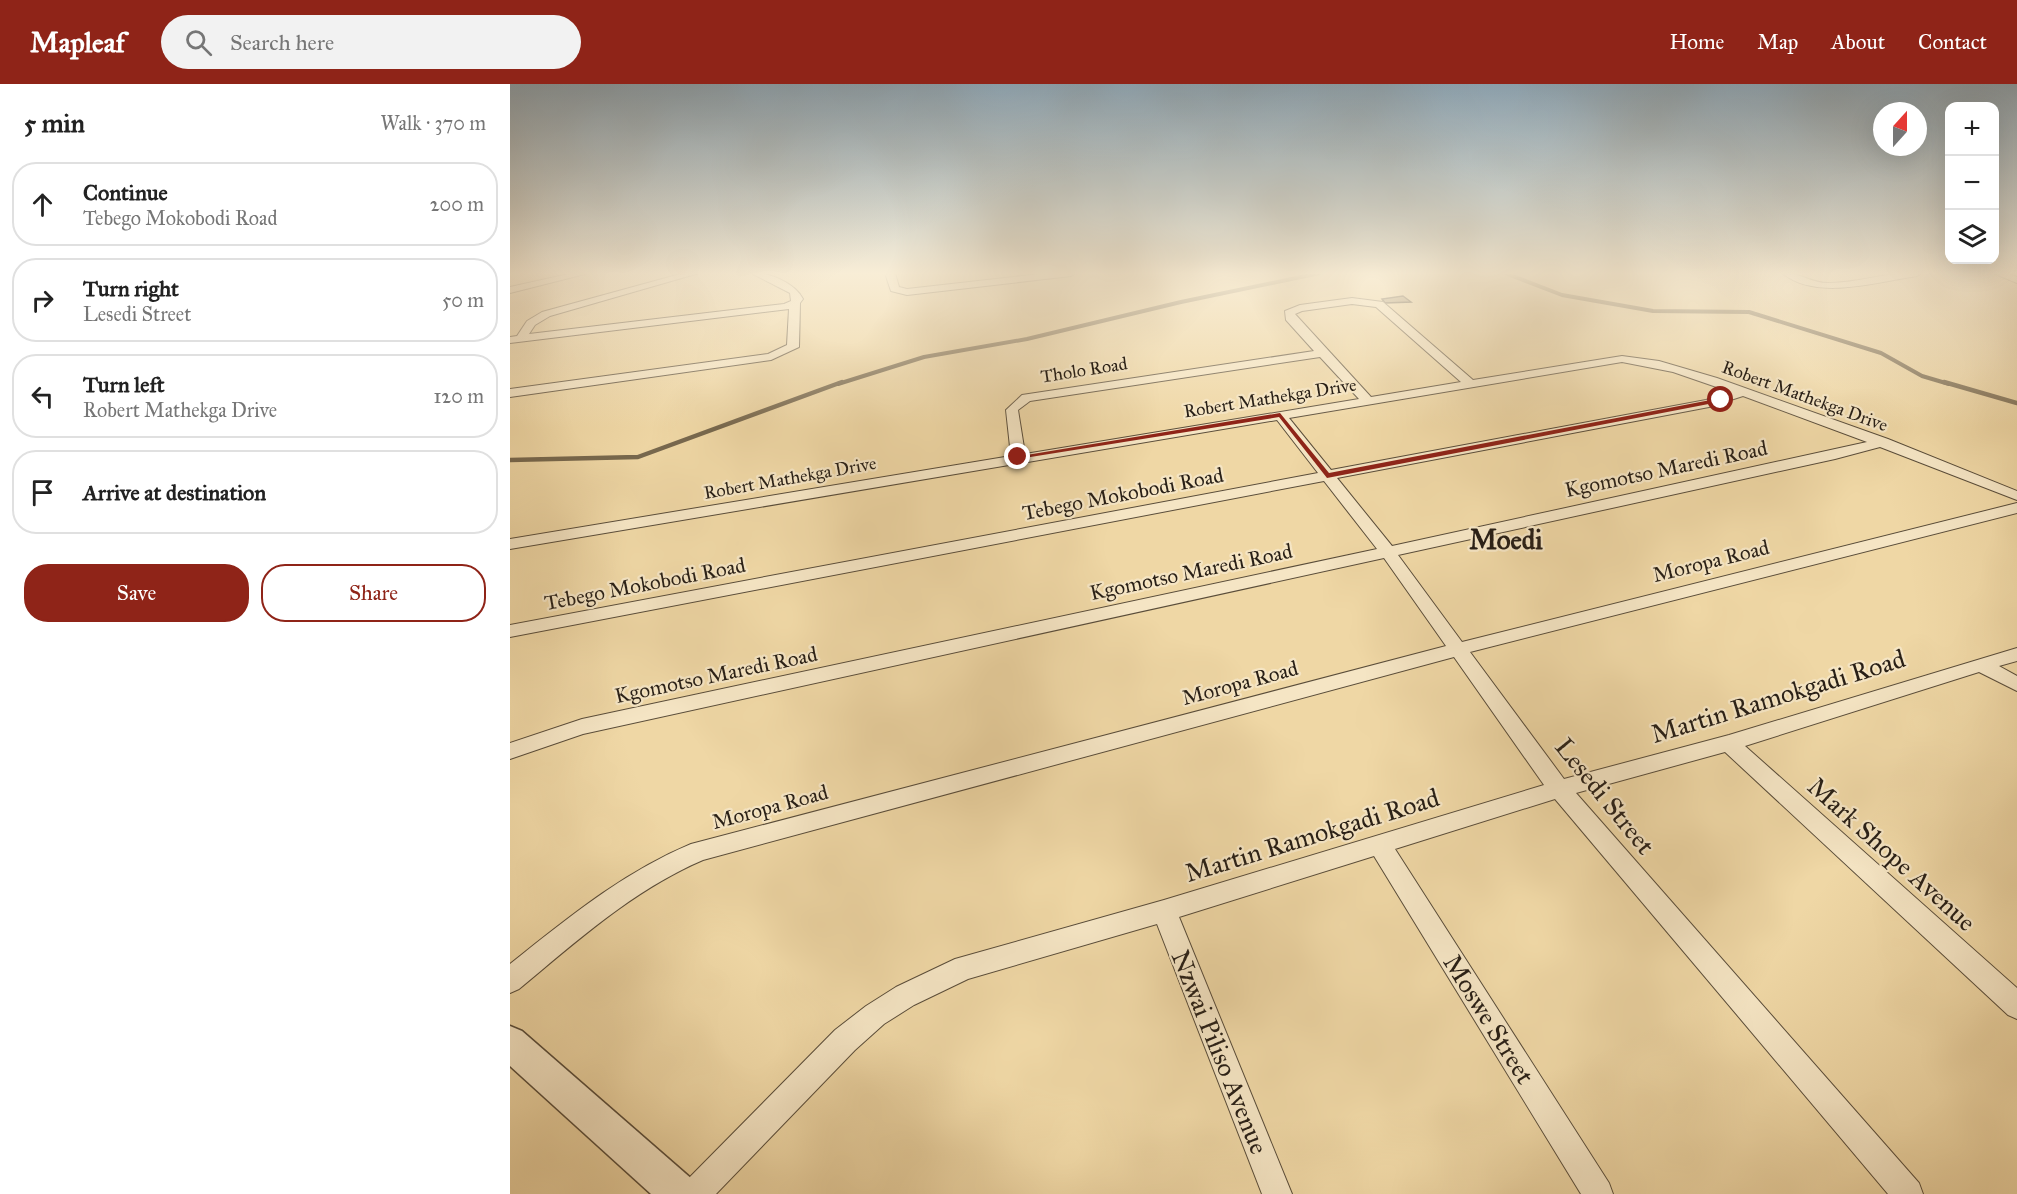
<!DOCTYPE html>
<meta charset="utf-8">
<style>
:root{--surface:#fff;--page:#f2f2f2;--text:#222;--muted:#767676;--line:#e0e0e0;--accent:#8f2418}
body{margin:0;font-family:"IM FELL Great Primer",serif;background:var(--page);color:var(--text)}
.controls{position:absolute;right:18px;top:18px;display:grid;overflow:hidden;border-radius:12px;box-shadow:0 6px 24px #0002}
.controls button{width:54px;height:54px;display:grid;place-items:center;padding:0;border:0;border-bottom:2px solid var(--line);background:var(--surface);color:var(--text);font:30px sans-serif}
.compass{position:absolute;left:1363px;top:18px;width:54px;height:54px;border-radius:50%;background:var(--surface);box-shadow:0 6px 24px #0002;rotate:21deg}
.stop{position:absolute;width:18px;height:18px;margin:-14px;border:4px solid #8f2418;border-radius:50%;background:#fff}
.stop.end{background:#8f2418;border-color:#fff;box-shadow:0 2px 6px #0008}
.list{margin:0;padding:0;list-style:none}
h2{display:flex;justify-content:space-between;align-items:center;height:78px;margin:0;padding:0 24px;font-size:26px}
h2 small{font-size:20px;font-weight:400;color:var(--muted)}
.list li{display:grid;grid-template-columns:39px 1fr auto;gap:18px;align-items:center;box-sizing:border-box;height:84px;margin:0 12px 12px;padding:0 12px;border:2px solid var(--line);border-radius:24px}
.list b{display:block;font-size:22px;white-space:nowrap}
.list p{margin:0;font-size:20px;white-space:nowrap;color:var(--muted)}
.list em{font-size:20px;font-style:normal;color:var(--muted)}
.actions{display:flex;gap:12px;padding:18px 24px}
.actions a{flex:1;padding:14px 0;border:2px solid var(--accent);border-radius:24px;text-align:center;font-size:21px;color:var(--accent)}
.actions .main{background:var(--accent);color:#fff}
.icon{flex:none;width:33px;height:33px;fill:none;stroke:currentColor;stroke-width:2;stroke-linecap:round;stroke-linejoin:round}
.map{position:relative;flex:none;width:1507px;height:1110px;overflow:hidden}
header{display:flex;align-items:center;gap:36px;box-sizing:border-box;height:84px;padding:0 30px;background:var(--accent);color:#fff}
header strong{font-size:28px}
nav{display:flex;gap:33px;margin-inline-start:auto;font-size:21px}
.search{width:420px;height:54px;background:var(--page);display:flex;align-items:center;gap:15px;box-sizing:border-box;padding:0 21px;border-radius:33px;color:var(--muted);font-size:22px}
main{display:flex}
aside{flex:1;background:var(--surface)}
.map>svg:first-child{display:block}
</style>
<header>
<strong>Mapleaf</strong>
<div class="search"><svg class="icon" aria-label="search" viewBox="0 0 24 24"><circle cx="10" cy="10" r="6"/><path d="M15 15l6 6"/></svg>Search here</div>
<nav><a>Home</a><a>Map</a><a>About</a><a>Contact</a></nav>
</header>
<main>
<aside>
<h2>5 min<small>Walk · 370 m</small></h2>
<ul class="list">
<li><svg class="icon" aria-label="ahead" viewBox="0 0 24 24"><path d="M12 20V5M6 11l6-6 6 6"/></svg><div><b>Continue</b><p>Tebego Mokobodi Road</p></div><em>200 m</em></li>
<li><svg class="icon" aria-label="right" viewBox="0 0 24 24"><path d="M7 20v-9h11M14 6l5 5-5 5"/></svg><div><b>Turn right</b><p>Lesedi Street</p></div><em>50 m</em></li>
<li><svg class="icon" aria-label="left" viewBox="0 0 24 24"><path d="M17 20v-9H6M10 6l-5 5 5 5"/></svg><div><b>Turn left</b><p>Robert Mathekga Drive</p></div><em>120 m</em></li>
<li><svg class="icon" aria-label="arrive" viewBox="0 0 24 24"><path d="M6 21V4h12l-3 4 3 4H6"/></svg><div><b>Arrive at destination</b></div></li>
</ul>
<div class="actions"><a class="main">Save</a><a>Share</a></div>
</aside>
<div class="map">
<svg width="1507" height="1110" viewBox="0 0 1507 1110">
<rect width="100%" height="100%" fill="#efd7a5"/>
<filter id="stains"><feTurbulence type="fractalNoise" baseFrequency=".00333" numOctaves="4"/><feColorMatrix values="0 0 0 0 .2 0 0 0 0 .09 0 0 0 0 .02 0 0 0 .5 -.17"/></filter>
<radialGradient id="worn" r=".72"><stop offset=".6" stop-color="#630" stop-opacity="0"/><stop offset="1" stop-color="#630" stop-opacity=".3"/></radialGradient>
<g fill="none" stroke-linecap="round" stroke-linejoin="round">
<path stroke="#77684e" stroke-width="4" d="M995,189L1052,211L1143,227L1239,228L1371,269L1412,292L1439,300
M328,300L414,273L517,255L671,218L810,189"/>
<path stroke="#77684e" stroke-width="4.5" d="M1434,298L1507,319
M0,376L128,373L332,298"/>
</g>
<path fill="#8f7f60" stroke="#281f16" stroke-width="1.5" d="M893,212L901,218L875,219L872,215Z"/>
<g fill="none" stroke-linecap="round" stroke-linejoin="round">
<defs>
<path id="minor" d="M63,189H79L0,209V203Z
M174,189H189L40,232L25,241L19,250L274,220L281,217L280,209L241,189C259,188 285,199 293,215L290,219L289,263L261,276L0,313V305L258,270L277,261L279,225L0,259V253L7,252L17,237L32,228Z
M375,189H385L389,203L397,205L538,189H566L561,192L397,211L381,207Z
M1272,189C1289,188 1301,199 1318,199C1349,199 1380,187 1412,189L1407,192C1367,198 1306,217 1272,189Z
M1483,189H1496L1507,193V199Z
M842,214L873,218L963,296L1112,272L1149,277L1207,294L1378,355L1507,407V416L1370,363L1325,375L888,471L952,558L1507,419V429L960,568L1054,695L1219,651L1507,564V577L1489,582L1507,592V607L1469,588L1235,662L1507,904V935L1498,931L1215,668L1066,709L1409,1099L1413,1110H1378L1045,715L885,765L1099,1099L1103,1110H1071L864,772L669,833L782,1110H752L647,840L458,895L404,921L374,940L345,966L206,1110H170L174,1099L325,946L356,922L386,903L445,875L654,816L1034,701L944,573L193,776C123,806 67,857 9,905L0,909V880C58,834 112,789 181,760L936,562L874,474L73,650L0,675V659L72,635L867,465L814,397L0,553V541L808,389L767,336L0,465V455L501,372L496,326L512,311L804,267L776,236L775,227L790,221ZM842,220L866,223L951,298L861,313L785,230L792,227ZM810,273L849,315L515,370L508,326L520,317ZM1112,278L1163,288L1221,308L1196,316L821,386L779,334ZM1233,312L1357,358L882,462L827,394L1199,323Z"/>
<path id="tertiary" d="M0,942L12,947L183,1096L188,1110H141L0,982Z"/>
</defs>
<use href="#minor" stroke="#5a4d3a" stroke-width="2"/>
<use href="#tertiary" stroke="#5a4d3a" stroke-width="3"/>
<use href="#minor" fill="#f5e5c4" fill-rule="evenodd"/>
<use href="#tertiary" fill="#f5e5c4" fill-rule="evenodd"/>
</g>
<linearGradient id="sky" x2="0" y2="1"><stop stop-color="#8fa9ba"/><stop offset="0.55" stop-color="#f8edd6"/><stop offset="1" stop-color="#f8edd6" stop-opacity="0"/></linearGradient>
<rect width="1507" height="344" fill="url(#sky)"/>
<path fill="#8f2418" d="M1211,314L1214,317L817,394L769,333L508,375L505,373L770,329L819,389Z"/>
<g text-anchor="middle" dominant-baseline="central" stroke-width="4.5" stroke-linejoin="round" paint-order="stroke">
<g font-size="18" fill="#281f16" stroke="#f5e5c4">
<text transform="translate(574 286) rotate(-9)">Tholo Road</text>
<text transform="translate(1295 312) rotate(20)">Robert Mathekga Drive</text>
<text transform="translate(760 314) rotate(-9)">Robert Mathekga Drive</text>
<text transform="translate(280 394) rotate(-10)">Robert Mathekga Drive</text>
</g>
<g font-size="21" fill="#281f16" stroke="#f5e5c4">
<text transform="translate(1156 385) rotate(-12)">Kgomotso Maredi Road</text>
<text transform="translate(613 410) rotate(-11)">Tebego Mokobodi Road</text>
<text transform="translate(1201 477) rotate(-14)">Moropa Road</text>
<text transform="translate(681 488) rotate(-12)">Kgomotso Maredi Road</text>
<text transform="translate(135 500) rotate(-11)">Tebego Mokobodi Road</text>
<text transform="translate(206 591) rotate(-12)">Kgomotso Maredi Road</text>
<text transform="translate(730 599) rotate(-15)">Moropa Road</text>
<text transform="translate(260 723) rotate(-15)">Moropa Road</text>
</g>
<g font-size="26" fill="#281f16" stroke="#f5e5c4">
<text transform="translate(1268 612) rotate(-17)">Martin Ramokgadi Road</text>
<text transform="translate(1095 712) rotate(51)">Lesedi Street</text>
<text transform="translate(802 751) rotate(-17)">Martin Ramokgadi Road</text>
<text transform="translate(1382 770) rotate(42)">Mark Shope Avenue</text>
<text transform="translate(979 935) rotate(58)">Moswe Street</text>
<text transform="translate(710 968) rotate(68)">Nzwai Piliso Avenue</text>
</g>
<g font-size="27" font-weight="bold" fill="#281f16" stroke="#f5e5c4">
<text x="996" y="455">Moedi</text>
</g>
</g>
<rect width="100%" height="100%" filter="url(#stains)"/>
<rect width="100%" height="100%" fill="url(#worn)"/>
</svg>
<div class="controls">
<button>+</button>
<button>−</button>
<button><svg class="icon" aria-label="layers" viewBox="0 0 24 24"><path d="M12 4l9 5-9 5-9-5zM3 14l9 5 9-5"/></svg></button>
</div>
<svg class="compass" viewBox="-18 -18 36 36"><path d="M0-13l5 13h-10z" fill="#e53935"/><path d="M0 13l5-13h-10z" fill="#767676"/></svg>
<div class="stop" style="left:1211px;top:316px"></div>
<div class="stop end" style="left:508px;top:373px"></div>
</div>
</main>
